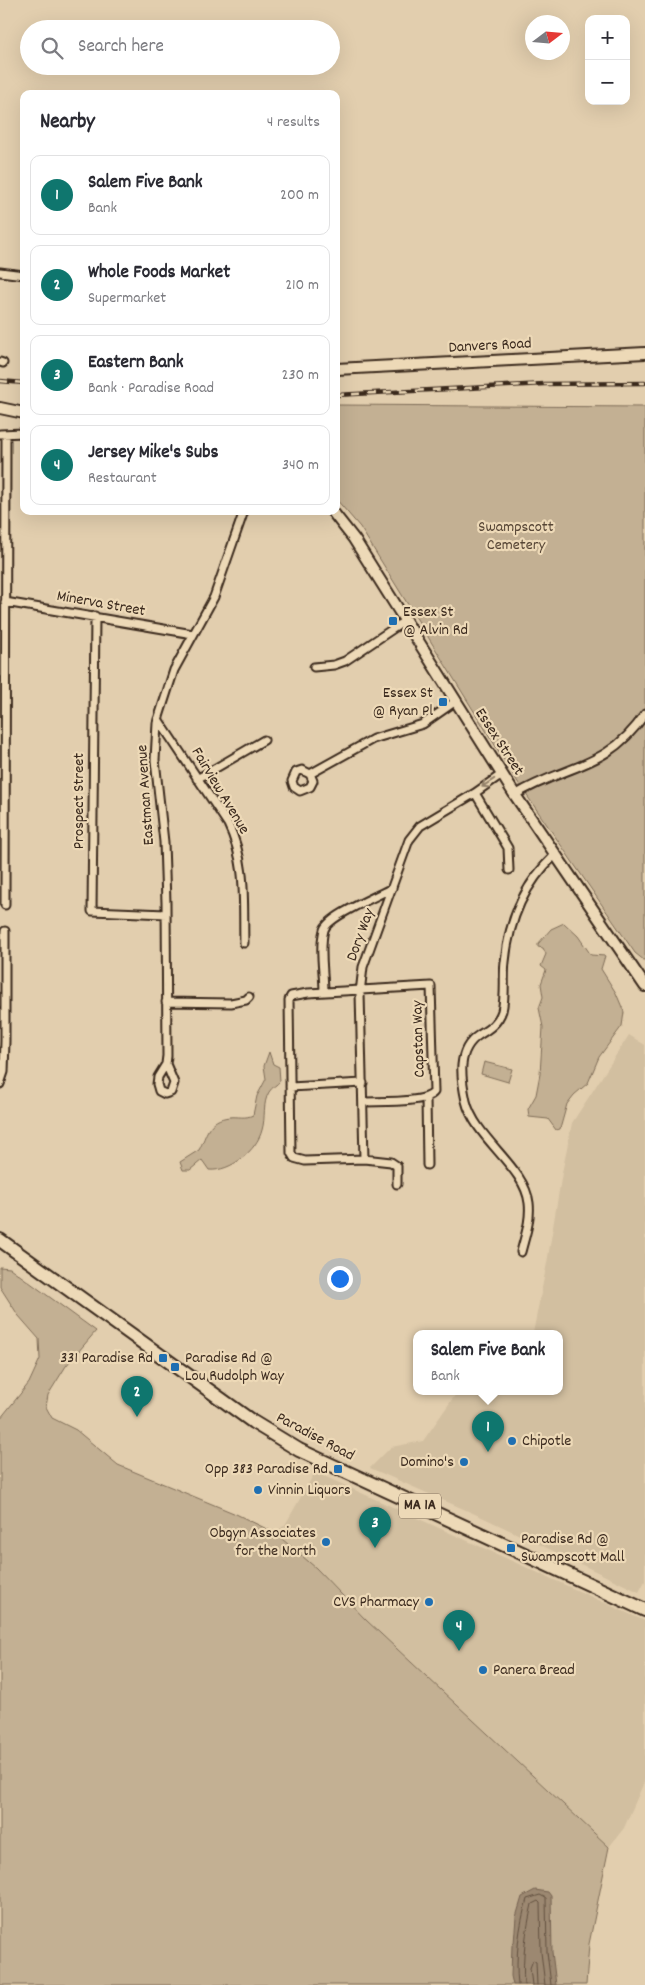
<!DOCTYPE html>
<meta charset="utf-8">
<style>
:root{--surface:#fff;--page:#f2f2f3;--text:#2b2b33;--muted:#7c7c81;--line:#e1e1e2;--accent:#0f766e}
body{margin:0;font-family:Dekko,sans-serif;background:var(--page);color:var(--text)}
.controls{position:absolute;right:15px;top:15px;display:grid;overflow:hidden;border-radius:10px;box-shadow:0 5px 20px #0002}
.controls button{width:45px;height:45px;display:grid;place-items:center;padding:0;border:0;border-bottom:1px solid var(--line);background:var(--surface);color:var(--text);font:25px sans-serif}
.compass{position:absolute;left:525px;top:15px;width:45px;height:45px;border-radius:50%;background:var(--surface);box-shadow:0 5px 20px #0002;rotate:74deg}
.you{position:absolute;left:339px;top:1278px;width:18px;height:18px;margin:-12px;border:4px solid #fff;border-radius:50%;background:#1a73e8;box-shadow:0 0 0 8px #1a73e833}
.badge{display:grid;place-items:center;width:32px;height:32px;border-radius:50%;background:var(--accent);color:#fff;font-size:16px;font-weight:700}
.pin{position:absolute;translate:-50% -41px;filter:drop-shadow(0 1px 2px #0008)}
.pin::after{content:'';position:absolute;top:26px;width:18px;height:15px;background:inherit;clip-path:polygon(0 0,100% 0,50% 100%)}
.popup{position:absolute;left:413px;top:1330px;width:150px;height:65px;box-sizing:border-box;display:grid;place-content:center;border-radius:10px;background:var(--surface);filter:drop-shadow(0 1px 4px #0005);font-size:16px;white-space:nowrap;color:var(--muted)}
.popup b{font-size:19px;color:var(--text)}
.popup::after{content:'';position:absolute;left:50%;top:100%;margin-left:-10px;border:10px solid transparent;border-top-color:var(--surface)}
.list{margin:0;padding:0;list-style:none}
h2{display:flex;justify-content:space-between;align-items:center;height:65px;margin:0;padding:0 20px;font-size:21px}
h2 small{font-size:16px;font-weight:400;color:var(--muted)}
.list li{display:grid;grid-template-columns:32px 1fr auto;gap:15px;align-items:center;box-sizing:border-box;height:80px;margin:0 10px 10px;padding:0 10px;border:1px solid var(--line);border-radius:10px}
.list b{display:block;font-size:19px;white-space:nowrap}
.list p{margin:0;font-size:16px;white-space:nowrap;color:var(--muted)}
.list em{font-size:16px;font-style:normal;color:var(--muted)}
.icon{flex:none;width:28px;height:28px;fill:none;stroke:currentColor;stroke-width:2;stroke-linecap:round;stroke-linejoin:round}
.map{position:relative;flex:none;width:645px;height:1985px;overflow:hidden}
.search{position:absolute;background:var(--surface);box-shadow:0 5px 20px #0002;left:20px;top:20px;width:320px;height:55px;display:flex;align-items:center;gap:12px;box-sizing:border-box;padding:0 18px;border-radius:28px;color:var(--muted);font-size:19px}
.panel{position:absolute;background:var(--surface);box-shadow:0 5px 20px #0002;left:20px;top:90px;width:320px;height:425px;border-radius:10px}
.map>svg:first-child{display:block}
</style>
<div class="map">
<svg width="645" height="1985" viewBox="0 0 645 1985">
<rect width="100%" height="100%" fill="#e2ceae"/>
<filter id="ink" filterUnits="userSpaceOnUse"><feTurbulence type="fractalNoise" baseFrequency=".02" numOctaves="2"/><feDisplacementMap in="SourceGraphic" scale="10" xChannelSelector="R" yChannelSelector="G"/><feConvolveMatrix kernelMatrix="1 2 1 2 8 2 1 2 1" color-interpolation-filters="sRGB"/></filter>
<g filter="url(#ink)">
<path fill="#d2bfa0" d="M629,1035L645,1045V1581L639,1592L484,1518L370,1468L391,1447L423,1441L458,1391H559V1333H533L547,1263L562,1173L572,1123Z
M315,1472L645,1621V1780L624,1828L609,1847L366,1620L316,1568L275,1533L285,1525Z"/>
<path fill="#c3b093" stroke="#7f6d58" d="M336,405L645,407V961L635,953L519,784L360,527L336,499Z
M564,923L578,936L591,955L605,956L601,969L616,993L624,1012L622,1026L599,1057L588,1083L574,1095L567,1104L560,1129L556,1130L548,1119L529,1117L528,1109L536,1095L540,1074L543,1027L539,1008L543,997L541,984L546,970L541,966L546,954L543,948L538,947V944L551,929Z
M269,1052L273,1064L279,1067L280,1081C277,1085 272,1087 269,1092C262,1104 266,1117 262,1130C257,1150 231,1172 209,1170L202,1160L190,1170H183L180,1162L199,1150C207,1135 207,1119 230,1117C238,1116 245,1119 253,1115L257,1096L266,1079L264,1066Z
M484,1062L512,1069L508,1082L481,1074Z
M0,1267L10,1268L96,1331L66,1366L48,1395L46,1407L52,1418L76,1430L118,1465L236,1514L275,1533L316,1568L366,1620L609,1847L589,1944L586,1985H0V1419L29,1383L40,1359L39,1339L18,1315L0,1287Z"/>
<path fill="#9c8871" stroke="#756250" d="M535,1890L548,1892L551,1896L552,1952L556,1985H513L511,1976L512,1945L514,1943L516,1917L522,1897Z"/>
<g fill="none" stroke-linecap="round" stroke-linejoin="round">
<path stroke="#62503f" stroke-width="1" d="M518,1985C515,1957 519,1927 527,1899L540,1895L546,1898L547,1952L551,1985
M524,1985C522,1956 526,1932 532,1904L538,1901L540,1903L541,1952L545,1985
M532,1985L530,1968L533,1960L536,1962L537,1985"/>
<defs>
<path id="street" d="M0,272L24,275
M0,362L3,363
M0,434L24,433
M5,602L193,634
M95,616L92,911L166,914
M314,667L334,665L345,661L406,620
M158,719L228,824C247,863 243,901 244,943
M310,774L313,781L310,787L300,791L294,787L292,781L296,772L302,770L310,774L373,739L423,724L456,701
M197,779L264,740
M475,793L508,848L509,870
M515,795C566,764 607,770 645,714
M5,905L6,434
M324,992C324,973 319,948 324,930C328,916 378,896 392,888
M166,1002L231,1003L246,1000L249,997
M166,1064L174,1083L171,1092L165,1094L159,1091L157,1084L158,1077L166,1064L167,1056L166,903L164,842L155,760L157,723L174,670L214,597L244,511
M0,1084L4,1072L5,1041V931
M290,1087L363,1083
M426,1098L427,1165
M363,1102C379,1101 425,1104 434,1092L431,986L308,993L291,996L289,1000L291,1153L294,1158L305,1161L364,1159L391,1162L397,1166V1184
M364,1159L360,993L363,967L409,840L420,826L475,793L502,774
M521,1252C525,1236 531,1220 529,1203C525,1167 475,1139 466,1101C461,1078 456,1050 479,1035C489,1029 498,1023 502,1011C506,995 503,978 505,962C509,919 524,884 555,855"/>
<path id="secondary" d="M336,369L645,353
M0,408L24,413
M332,511L354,539L515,795L645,986"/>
<path id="highway" d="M0,1240L253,1422L299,1450L645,1610"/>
</defs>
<use href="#street" stroke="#3b2a1e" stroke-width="11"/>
<use href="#secondary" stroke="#3b2a1e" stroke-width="14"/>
<use href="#highway" stroke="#3b2a1e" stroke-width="16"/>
<use href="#street" stroke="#edd9b7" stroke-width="7"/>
<use href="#secondary" stroke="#edd9b7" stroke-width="10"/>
<use href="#highway" stroke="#edd9b7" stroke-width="12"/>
<defs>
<path id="rail" d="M0,381L24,383
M336,395L544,384L645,383"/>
</defs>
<use href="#rail" stroke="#3b2a1e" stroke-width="4.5"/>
<use href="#rail" stroke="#edd9b7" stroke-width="2.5" stroke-dasharray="8" stroke-linecap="butt"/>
</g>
<defs><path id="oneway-shaft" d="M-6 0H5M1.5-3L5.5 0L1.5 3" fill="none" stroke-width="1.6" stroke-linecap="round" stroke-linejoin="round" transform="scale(1.25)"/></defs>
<use stroke="#94826a" href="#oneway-shaft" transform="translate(488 783) rotate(147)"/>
</g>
<g fill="#1f6fb2" stroke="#edd9b7" stroke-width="2">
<rect x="388" y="616" width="10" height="10" rx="2.5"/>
<rect x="438" y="697" width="10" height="10" rx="2.5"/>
<rect x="158" y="1353" width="10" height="10" rx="2.5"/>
<rect x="170" y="1362" width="10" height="10" rx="2.5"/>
<circle cx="512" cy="1441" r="5"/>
<circle cx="464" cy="1462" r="5"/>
<rect x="333" y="1464" width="10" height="10" rx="2.5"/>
<circle cx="258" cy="1490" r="5"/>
<circle cx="326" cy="1542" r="5"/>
<rect x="506" y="1543" width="10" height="10" rx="2.5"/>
<circle cx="429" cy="1602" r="5"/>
<circle cx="483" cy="1670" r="5"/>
</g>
<g text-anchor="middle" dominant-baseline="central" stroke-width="4.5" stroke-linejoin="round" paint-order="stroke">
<rect fill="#edd9b7" stroke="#705e4c" stroke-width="1" x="399" y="1493.5" width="42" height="25" rx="4"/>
<g font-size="15" font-weight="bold" fill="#3b2a1e">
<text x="420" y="1506">MA 1A</text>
</g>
<g font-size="16" fill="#3b2a1e" stroke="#edd9b7">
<text transform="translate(490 346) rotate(-3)">Danvers Road</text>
<text transform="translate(101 604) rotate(10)">Minerva Street</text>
<text transform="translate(499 742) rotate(57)">Essex Street</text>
<text transform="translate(220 791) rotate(59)">Fairview Avenue</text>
<text transform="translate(146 795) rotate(-94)">Eastman Avenue</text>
<text transform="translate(79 801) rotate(-90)">Prospect Street</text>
<text transform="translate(361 935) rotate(-70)">Dory Way</text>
<text transform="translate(419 1039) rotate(-92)">Capstan Way</text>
<text transform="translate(315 1437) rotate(28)">Paradise Road</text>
</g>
<g font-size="16" fill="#564535" stroke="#edd9b7">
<text x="516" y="527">Swampscott<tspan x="516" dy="18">Cemetery</tspan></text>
</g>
<g font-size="16" fill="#3b2a1e" stroke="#edd9b7" text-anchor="start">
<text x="403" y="612">Essex St<tspan x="403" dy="18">@ Alvin Rd</tspan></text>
<text x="433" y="693" text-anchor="end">Essex St<tspan x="433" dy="18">@ Ryan Pl</tspan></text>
<text x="153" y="1358" text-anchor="end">331 Paradise Rd</text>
<text x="185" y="1358">Paradise Rd @<tspan x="185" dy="18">Lou Rudolph Way</tspan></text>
<text x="522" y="1441">Chipotle</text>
<text x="454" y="1462" text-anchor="end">Domino's</text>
<text x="328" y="1469" text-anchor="end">Opp 383 Paradise Rd</text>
<text x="268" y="1490">Vinnin Liquors</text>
<text x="316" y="1533" text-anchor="end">Obgyn Associates<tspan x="316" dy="18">for the North</tspan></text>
<text x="521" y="1539">Paradise Rd @<tspan x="521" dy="18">Swampscott Mall</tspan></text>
<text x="419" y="1602" text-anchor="end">CVS Pharmacy</text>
<text x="493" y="1670">Panera Bread</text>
</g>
</g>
</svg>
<div class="controls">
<button>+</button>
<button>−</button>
</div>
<svg class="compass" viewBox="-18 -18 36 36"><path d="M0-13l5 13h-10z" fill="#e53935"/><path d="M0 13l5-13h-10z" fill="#7c7c81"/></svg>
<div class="you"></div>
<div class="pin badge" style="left:488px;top:1452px">1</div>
<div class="popup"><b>Salem Five Bank</b>Bank</div>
<div class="pin badge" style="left:137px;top:1417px">2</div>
<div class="pin badge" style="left:375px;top:1548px">3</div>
<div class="pin badge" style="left:459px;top:1651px">4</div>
<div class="search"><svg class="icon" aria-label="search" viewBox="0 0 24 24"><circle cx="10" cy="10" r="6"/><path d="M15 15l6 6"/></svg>Search here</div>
<section class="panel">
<h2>Nearby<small>4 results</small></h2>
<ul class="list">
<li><span class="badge">1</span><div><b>Salem Five Bank</b><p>Bank</p></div><em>200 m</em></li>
<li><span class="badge">2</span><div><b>Whole Foods Market</b><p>Supermarket</p></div><em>210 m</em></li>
<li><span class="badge">3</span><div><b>Eastern Bank</b><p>Bank · Paradise Road</p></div><em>230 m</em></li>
<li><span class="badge">4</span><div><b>Jersey Mike's Subs</b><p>Restaurant</p></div><em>340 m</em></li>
</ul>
</section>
</div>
